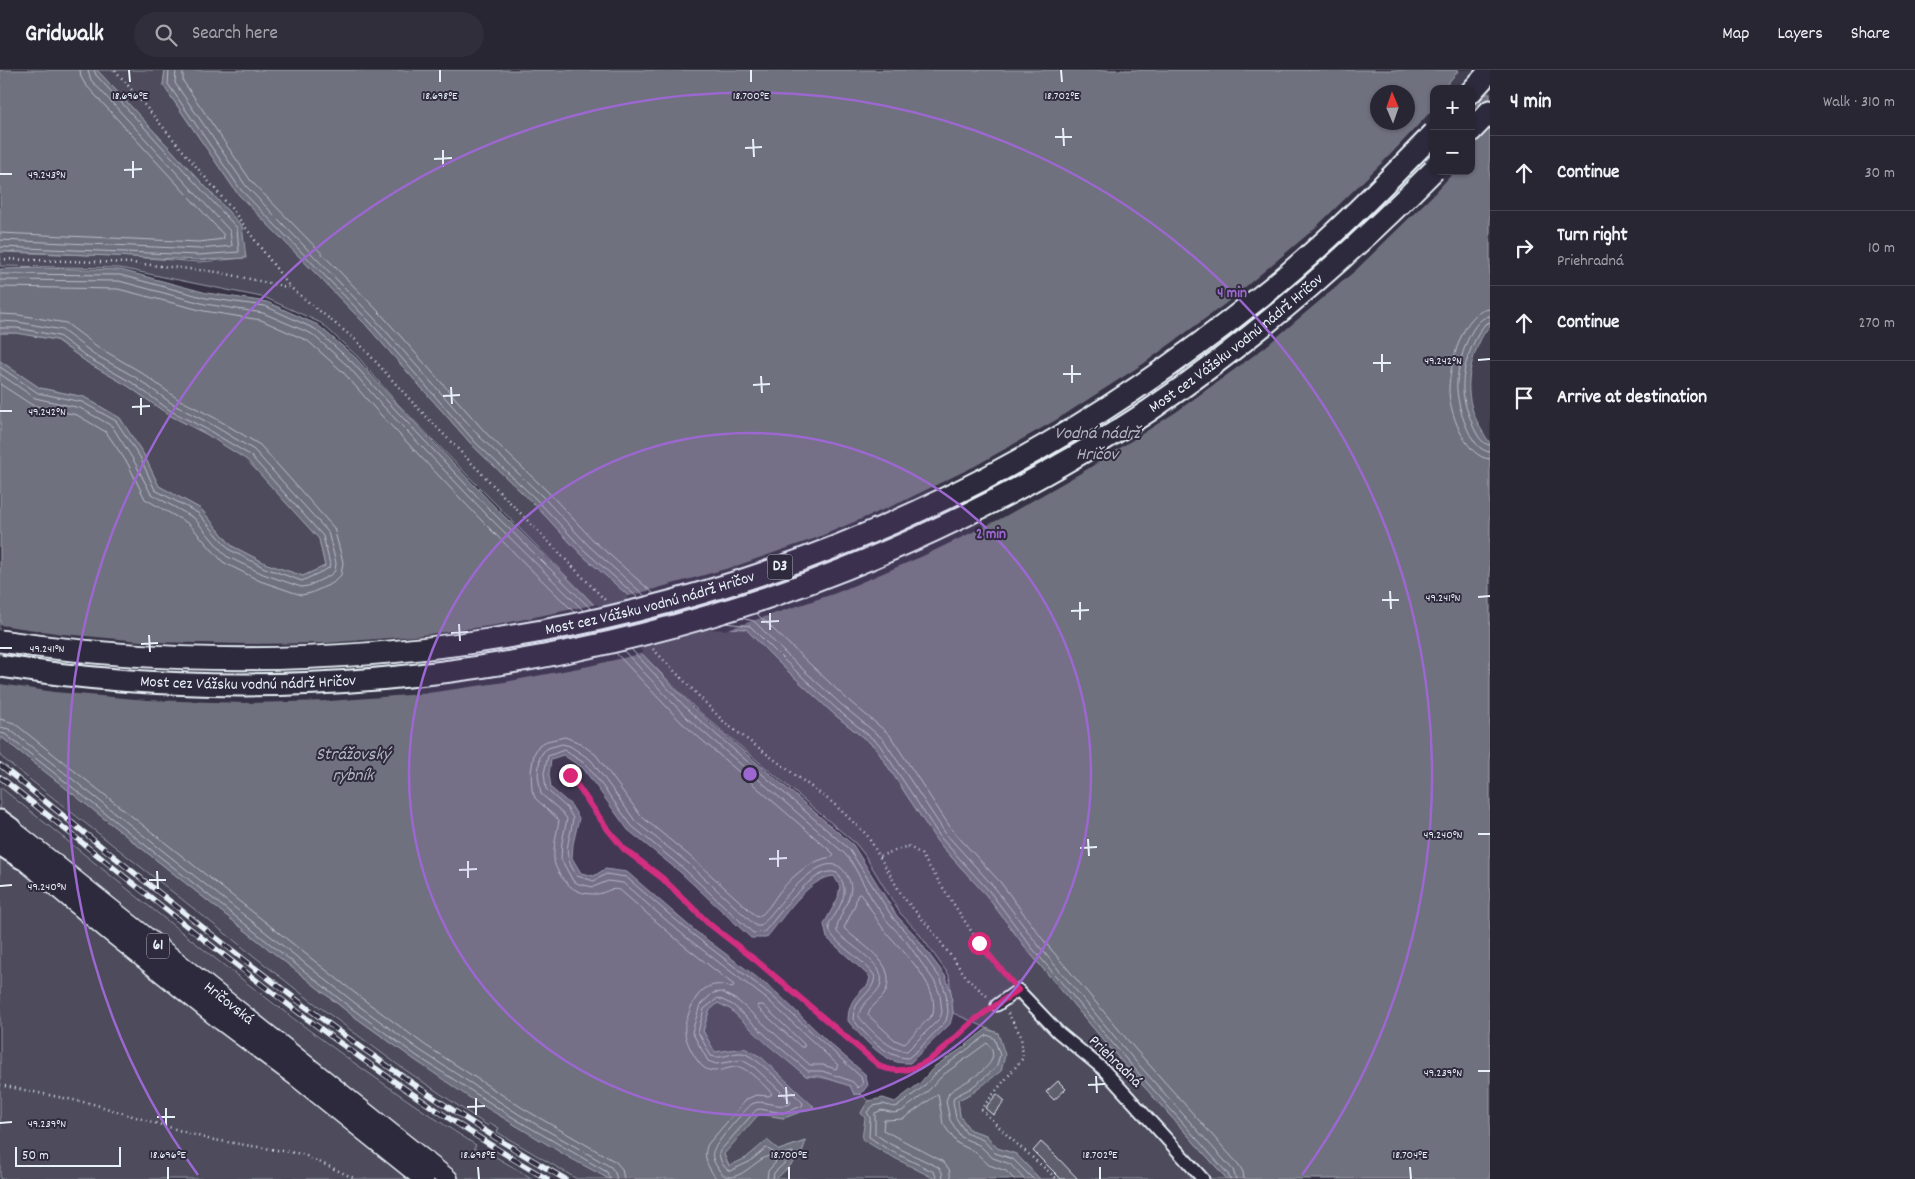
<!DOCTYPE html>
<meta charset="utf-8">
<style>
:root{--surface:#282633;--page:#302e3b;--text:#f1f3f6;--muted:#a5a5ac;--line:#44434e}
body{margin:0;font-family:Dekko,sans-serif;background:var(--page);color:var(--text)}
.controls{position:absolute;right:15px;top:15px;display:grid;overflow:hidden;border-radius:10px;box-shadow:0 1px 4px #0004}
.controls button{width:45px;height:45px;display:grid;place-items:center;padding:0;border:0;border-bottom:1px solid var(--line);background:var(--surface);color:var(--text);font:25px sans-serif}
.compass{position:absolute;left:1370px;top:15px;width:45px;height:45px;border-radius:50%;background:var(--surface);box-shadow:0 1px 4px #0004;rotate:358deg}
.scale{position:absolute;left:15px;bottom:12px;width:106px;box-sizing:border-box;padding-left:5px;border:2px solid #e8f1f8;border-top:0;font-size:14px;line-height:18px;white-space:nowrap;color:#e8f1f8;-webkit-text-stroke:4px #2f2a3d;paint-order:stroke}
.stop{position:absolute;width:15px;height:15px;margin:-11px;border:4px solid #db2777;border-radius:50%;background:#fff}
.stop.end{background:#db2777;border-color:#fff;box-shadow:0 1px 5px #0008}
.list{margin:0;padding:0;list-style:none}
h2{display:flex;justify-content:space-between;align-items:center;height:65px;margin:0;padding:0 20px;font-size:21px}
h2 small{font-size:16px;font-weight:400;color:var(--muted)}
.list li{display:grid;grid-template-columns:32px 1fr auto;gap:15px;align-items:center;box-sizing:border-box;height:75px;padding:0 20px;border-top:1px solid var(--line)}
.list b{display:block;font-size:19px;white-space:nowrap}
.list p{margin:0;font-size:16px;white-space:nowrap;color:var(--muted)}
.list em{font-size:16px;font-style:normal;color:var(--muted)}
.icon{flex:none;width:28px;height:28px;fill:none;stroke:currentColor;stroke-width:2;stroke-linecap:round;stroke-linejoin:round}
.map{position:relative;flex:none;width:1490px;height:1109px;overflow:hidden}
header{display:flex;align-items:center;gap:30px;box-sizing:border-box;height:70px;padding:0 25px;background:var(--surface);border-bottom:1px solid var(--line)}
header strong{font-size:24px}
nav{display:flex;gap:28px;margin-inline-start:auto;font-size:18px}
.search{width:350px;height:45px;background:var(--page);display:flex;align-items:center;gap:12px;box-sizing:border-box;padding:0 18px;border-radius:28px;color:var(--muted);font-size:19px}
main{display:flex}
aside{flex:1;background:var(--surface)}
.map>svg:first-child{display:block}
</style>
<header>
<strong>Gridwalk</strong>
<div class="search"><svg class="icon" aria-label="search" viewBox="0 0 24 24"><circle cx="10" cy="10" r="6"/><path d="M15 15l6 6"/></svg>Search here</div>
<nav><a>Map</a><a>Layers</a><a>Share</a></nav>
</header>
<main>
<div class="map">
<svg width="1490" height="1109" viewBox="0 0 1490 1109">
<rect width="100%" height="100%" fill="#363244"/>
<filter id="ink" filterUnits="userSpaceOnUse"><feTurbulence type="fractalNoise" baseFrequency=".02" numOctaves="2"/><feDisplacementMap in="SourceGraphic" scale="10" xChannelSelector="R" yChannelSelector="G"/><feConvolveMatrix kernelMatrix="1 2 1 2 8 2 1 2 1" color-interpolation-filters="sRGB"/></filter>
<g filter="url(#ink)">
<path fill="#433f51" d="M1459,0H1490V23L1471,30V19H1443Z
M1490,256V373L1480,358L1472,340L1468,319L1470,298L1476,281L1482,267Z
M0,686L302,924L398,995L487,1056L490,1053L499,1058L497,1062L577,1109H533L486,1081L483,1084L474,1078L476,1074L384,1015L192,870L0,717Z"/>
<path fill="#4d4b5c" stroke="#9a9eaa" d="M97,0H165L163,15L237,123L366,255L473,376L534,434L581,484L631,528L701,556L746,559L778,592L835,645L875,677L937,771L986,825L1029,882L1122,992L1227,1109H1040L1016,1084L997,1078L986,1065L970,1060L960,1046L958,1030L974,1022L983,1013L998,963L953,943L949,905L917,861L900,843L864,784L855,773L695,638L396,332L358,287L321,253L266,228L120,198L0,196V182L119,186L199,192L245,188L217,129Z
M0,263H16L56,270L88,293L128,316L169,345L206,364L248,390L319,469L325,496L303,506L267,494L232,476L201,439L159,416L144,385L120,348L84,327L40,318L0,291Z
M0,666L348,942L415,990L515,1055L609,1109H577L497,1062L499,1058L490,1053L488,1056L398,995L302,924L0,686Z
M0,717C155,840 308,969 476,1075L474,1078L483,1084L486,1081L533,1109H0Z
M718,932L730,939L806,1006C822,1006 835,1011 851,1016L854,1024H861L868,1031L861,1043L923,1101L935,1109H776L801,1085L805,1071L779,1080L767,1071L746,1088L730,1096L723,1084L759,1043L784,1048L814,1036L715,983L703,961L709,941Z"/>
<path fill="#70717f" stroke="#a0a4af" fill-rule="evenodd" d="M0,0H97L242,156L246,188L199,190L0,181Z
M165,0H1459L1443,19H1434V101H1471V30L1490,23V256C1482,264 1478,275 1474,286C1463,320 1470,345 1490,373V1109H1227L1122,992L1029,882L986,825L937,771L875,677L835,645L778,592L746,559L701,556L631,528L581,484L534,434L473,376L366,255L237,123L163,15ZM1378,22H1408V52H1378Z
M39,198L121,200L207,223L267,232L318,255L356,288L392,329L495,437L627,568L694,639L853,775L897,846L914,864L946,907L951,923L953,943L950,954L910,993C905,993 899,993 894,991C876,984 860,965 848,951C848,934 855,925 868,915L870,907L827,868L824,854L838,828L840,816L834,806C807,808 783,849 766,868H751L680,802L628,760L583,698L563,685L551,689L549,704L551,718L571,735L579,748L573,774L572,788L581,803L594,806L605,799L627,802L694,860L775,921L829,973L865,1004L868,1015L861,1024H854L850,1016L821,1006H806L767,974L730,939L718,933L709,941L703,961L715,982L744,978L761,987L814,1037L784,1048L759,1044L724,1084L729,1096L746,1088L767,1070L779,1080L806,1071L801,1085L776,1109H609L570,1088L467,1026L415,990L348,942L0,666V291L40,318L84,327L120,348L144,385L159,416L201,439L232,476L267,494L303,506L325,496L319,469L247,390L206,364L169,345L128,316L88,293L57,270L16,263H0V199Z
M986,959L998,963L1005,985L1001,1001L974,1022L958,1030L960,1046L970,1060L986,1065L997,1078L1016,1084L1040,1109H935L885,1083L862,1069L865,1048L861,1043L868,1031L883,1028L895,1032L920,1013L935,996L961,979Z"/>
<path fill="#363244" d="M1434,38V80L1346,168L1434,83V101H1455L1433,125L1356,200L1264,278L1176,342L1086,400L1002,448L923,486L836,523L725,560L659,557L626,527L736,496L816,468L899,433L975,396L1056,350L1143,294L1225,234L1313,160L1390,85Z
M597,534L644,583L589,596L505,612L421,624L330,631L244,633L147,630L54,622L0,614V585L57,593L140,599L57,592L0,584V555L63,564L152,572L246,574L326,573L415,566L496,555Z"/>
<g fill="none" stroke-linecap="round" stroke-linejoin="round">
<path stroke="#b8bec8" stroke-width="1" d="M169,0L168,14L241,120L370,252L476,373L538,431L585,481L637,527
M176,0L175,13L246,116L374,248L481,368L542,426L589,476L644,525
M183,0V11L251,111L380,243L486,363L547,421L594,471L653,523
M0,163L199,172L224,169L223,164L85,14L81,7L80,0
M0,170L199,179L232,176L230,161L91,10L88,0
M0,177L199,185L239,182L237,158L96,5L94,0
M0,204L120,205L206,228L265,236L315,259L352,292L388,332L491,441L591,539
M0,210L119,211L205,234L263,243L312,264L348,296L383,336L487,445L583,540
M0,217L118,219L204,241L261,250L308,271L343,302L378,342L482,451L574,542
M1490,239C1462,240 1450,296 1449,318C1448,339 1465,388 1490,389
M0,244L19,245L66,253L98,277L139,301L178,329L215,348L260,375L334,458L343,492L341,505L333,513L311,523L301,525L260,511L223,492L189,454L145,429L128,394L106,362L77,345L32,335L0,314
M1490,246C1469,247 1455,302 1457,320C1458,337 1470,381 1490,382
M0,251L18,252L62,260L94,284L135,307L174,335L211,354L254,380L328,462L336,493L335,501L329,506L308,516L301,517L263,504L226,486L194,448L151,424L134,391L112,356L80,338L35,328L0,304
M1490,252L1485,254C1472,271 1462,297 1463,319C1463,332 1469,345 1473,356C1476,363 1482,375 1490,375
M0,258H17L59,266L90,289L131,312L171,341L208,360L250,385L323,466L330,494L329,498L302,511L265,498L230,480L198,443L155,420L140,387L116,351L82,332L38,323L0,297
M756,543L848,630L889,664L952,760L1001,813L1044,871L1136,980L1239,1095L1243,1102L1244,1109
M741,548L754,551L786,584L843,636L883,669L946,764L995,818L1038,875L1130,985L1233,1100L1236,1109
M725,553L750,556L782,588L839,641L879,674L941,768L990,822L1033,879L1126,989L1228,1104L1230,1109
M631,579L690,642L849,779L893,848L910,867L941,909L946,924L948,942L946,951L918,980L908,988C886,987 866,966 853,949C853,928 873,925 875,907C867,890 828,872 829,856C829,852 833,848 835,845C844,829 849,819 837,803C814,793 778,847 764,862L753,863L683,798L632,756L587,695L564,680L548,686L544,703L546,719L567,738L573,748C570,775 560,780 577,806L594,811L606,804L626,807L691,863L771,925L861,1007L863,1014L858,1018L853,1012L840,1007L822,1001H808L771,970L733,935L718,928L704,939L698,962L711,986C721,990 732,982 742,983C754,984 793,1023 803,1033L802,1036L783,1043L760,1039L756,1040L719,1082C719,1089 724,1099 730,1101L749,1092L766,1078L778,1085L793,1082V1085L774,1103L773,1109
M624,581L686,647L844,783L851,791L872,829L888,852L906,871L935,912L940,925L942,942L940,948L907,981C891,982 869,959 859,947C859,929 888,923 880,903C874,888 848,874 837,862C835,851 850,833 851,818C851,812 846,802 841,798C818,779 774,842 761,856H756L688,793L636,752L591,690L570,676L562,674L548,678L543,682L540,687L538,705L541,724L562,742L567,749L562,772L561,789L573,811L579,814L593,817L608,811L623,813L687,868L768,930L838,995L836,999L823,995H810L738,931L722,922L713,923L700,935L692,962L708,991L716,994L742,990L754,997L791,1031L790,1034C777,1039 762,1028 752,1034C745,1039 714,1075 713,1082C711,1088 716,1095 719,1100C722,1105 726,1107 732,1107C747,1104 757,1089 769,1086L776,1092L768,1101L767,1109
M615,582L681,652L834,784L832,787C810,790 791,807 778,824C772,832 766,844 757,847L692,788L641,746L596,685L580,673L565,667L547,671L539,675L534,684L531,702L532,720L535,728L559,750C557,763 553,776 554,789C554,795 557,799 559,803C568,817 577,824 594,824C605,825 607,817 620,820L682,874L734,915L732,918C708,907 694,925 688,946C686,951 684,956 685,962C685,971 695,989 702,996C714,1007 726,996 739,997C747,998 767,1017 772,1024L769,1026L756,1025L747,1029L708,1074C702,1086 708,1099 717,1109
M0,649L14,653L360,927L425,975L524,1039L616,1092L622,1099L624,1109
M0,657L9,659L355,933L421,981L520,1045L611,1097L615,1103L617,1109
M0,663L5,664L351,938L417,986L517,1050L607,1102L610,1109
M860,824C868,833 874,846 882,857C899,879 940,913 933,944L904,974L895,970L868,945C871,934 882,931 886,921C897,891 861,876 844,858L855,835L857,826Z
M758,935H763L804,974V977H801L758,938Z
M937,1109L934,1102L887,1079L869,1067L870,1048L867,1042L873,1036L883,1034L894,1037L898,1036L923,1017L939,1000L987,965L994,968L1000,985L996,998L971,1018L954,1027L953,1032L956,1048L966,1063L983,1070L995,1083L1013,1089L1033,1109
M943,1109L942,1102L938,1097L890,1074L875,1064V1043L882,1040L894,1043L902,1041L927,1022L943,1005L987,973C1009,995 961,1012 949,1023L946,1031L950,1050L961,1067L979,1075L993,1088L1010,1094L1024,1109
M951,1109L949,1099L942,1091L883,1060L884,1050L903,1049L938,1024L943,1054L957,1073L975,1082L989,1095L1006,1101L1014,1109"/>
</g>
<path fill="#605e6e" stroke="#e8f1f8" d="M1058,1011L1066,1019L1054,1030L1046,1022Z
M997,1024L1005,1031L993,1045L985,1038Z
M1041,1072L1055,1085L1078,1109H1061L1033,1081Z"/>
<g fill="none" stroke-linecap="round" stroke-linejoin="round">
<defs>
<path id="street" d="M997,935L1018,920L1058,962L1103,999L1203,1109"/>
<g id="primary">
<path id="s1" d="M0,752L11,759L448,1109"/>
<path d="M11,779L107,859L222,951L297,1007L424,1109"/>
</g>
<path id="highway" d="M1471,22L1490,1
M1471,61L1490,41
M0,751L11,759
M0,774L22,788"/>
</defs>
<use href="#street" stroke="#e8f1f8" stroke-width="15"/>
<use href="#primary" stroke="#e8f1f8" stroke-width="22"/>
<use href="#highway" stroke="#e8f1f8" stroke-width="25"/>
<path stroke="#e8f1f8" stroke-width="2.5" stroke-dasharray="1 4" stroke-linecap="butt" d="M115,0L231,138L290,217
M0,189L132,193L218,202L291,218L357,271L414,334L606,531
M653,579L725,653L833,733L867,765L903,827L930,858L968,909L988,927
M571,705L606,757L624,779L662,808L708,853L758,892L881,997C890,1000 898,1003 908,1000C934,994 964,957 987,941
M880,786L908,776L921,784L979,873L1011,911
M1008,943L1021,966L1023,988L981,1039L1009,1067L1057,1109
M0,1015L93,1034L208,1069L302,1084L356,1109"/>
<use href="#street" stroke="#2f2a3d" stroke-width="11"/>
<use href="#primary" stroke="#2f2a3d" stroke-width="19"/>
<use href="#highway" stroke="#2f2a3d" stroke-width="21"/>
<defs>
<path id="rail" d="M0,695C183,841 361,993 565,1109
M0,707C177,848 351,995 547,1109"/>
</defs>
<use href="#rail" stroke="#e8f1f8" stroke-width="5.5"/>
<use href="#rail" stroke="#2f2a3d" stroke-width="4" stroke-dasharray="11" stroke-linecap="butt"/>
<defs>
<g id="highway-bridge">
<path id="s2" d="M0,571C321,618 653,571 946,428C1058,374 1163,305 1260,227C1323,177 1379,120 1434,63"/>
<path id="s3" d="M0,596C337,649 689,588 992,432C1046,404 1099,374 1150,340C1253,270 1346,189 1434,100"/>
</g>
</defs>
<use href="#highway-bridge" stroke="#e8f1f8" stroke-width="25" stroke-linecap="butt"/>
<use href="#highway-bridge" stroke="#2f2a3d" stroke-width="21"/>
</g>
</g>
<g fill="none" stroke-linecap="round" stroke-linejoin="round" filter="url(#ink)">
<path stroke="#db2777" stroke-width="6" d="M570,705L606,757L624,779L662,808L708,853L758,892L881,997C921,1012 948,972 976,949C989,939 1004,930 1018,920L979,873"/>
</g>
<path fill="none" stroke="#e8f1f8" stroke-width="2" d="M129,0L130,12M440,0V12M751,0V12M1061,0L1062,12M1063,58L1064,76M1055,67H1072M753,69L754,87M745,78L762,77M443,80V97M434,89L452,88M133,91V108M124,100L142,99M0,104H12M1382,284V302M1478,290L1490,289M1373,293H1391M1072,295V313M1063,304H1081M761,306L762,323M753,315L770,314M451,317L452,334M443,326L460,325M141,328V345M132,337L150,336M0,341H12M1390,521L1391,539M1478,527L1490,526M1382,530H1399M1080,532V550M1071,541L1089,540M770,543V560M761,552L779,551M459,554L460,571M451,563L468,562M149,565L150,582M141,574L158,573M0,578H12M1478,764H1490M1088,769L1089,786M1080,778L1097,777M778,780V797M769,789L787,788M468,791V808M459,800L477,799M157,801L158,819M149,810H166M0,816L12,815M1478,1001H1490M1096,1006L1097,1023M1088,1015L1105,1014M786,1017L787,1034M778,1026L795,1025M476,1028V1045M467,1037L485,1036M166,1038V1056M157,1047H175M0,1053L12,1052M168,1097V1109M478,1097L479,1109M789,1097V1109M1100,1097V1109M1410,1097L1411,1109"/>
<circle cx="750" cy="704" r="341" fill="#9c67d0" fill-opacity=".12"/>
<g fill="none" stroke="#9c67d0" stroke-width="2.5">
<circle cx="750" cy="704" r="341"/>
<path d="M198 1105A682 682 0 1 1 1302 1105"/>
</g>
<g text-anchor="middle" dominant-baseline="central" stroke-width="4" stroke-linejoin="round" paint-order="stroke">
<g fill="#2f2a3d" stroke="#b0b5c0" stroke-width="1">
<rect x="767.5" y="484.5" width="25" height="25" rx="4"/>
<rect x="147" y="863.5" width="22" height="25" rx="4"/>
</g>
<g font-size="15" font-weight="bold" fill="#e8f1f8">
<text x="780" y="497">D3</text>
<text x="158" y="876">61</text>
</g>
<g font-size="16" fill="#e8f1f8" stroke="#2f2a3d">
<text stroke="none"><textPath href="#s3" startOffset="1314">Most cez Vážsku vodnú nádrž Hričov</textPath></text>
<text stroke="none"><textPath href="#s2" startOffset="656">Most cez Vážsku vodnú nádrž Hričov</textPath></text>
<text stroke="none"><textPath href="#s3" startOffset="249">Most cez Vážsku vodnú nádrž Hričov</textPath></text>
<text stroke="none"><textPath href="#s1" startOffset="292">Hričovská</textPath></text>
<text transform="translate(1115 992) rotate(44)">Priehradná</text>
</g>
<g font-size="18" font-style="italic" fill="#b2b7c2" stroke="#2f2a3d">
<text x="1097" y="364">Vodná nádrž<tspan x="1097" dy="21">Hričov</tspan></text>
<text x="353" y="685">Strážovský<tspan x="353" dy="21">rybník</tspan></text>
</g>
</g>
<g font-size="12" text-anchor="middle" fill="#e8f1f8" stroke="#2f2a3d" stroke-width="4" stroke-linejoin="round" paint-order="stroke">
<text x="130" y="29">18.696°E</text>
<text x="440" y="29">18.698°E</text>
<text x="751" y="29">18.700°E</text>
<text x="1062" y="29">18.702°E</text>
<text x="47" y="108">49.243°N</text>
<text x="1443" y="294">49.242°N</text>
<text x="47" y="345">49.242°N</text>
<text x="1443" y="531">49.241°N</text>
<text x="47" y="582">49.241°N</text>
<text x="1443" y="768">49.240°N</text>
<text x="47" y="820">49.240°N</text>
<text x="1443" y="1006">49.239°N</text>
<text x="47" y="1057">49.239°N</text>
<text x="168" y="1088">18.696°E</text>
<text x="478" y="1088">18.698°E</text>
<text x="789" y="1088">18.700°E</text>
<text x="1100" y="1088">18.702°E</text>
<text x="1410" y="1088">18.704°E</text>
</g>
<circle cx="750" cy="704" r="8" fill="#9c67d0" stroke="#2f2a3d" stroke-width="2.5"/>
<g font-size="15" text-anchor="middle" font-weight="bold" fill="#9c67d0" stroke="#2f2a3d" stroke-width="4" stroke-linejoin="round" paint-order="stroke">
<text x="1232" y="227">4 min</text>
<text x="991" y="468">2 min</text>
</g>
</svg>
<div class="controls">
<button>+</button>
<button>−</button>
</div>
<svg class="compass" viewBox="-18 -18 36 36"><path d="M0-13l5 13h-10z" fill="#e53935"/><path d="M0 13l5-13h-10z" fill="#a5a5ac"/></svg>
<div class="scale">50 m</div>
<div class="stop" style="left:979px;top:873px"></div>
<div class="stop end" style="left:570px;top:705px"></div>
</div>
<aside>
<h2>4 min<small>Walk · 310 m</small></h2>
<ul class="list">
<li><svg class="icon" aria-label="ahead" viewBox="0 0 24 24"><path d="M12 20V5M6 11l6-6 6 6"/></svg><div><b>Continue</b></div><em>30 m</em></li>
<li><svg class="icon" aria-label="right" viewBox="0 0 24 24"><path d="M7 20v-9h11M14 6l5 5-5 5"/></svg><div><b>Turn right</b><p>Priehradná</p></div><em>10 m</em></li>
<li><svg class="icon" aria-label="ahead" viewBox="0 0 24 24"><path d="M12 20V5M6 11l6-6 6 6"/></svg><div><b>Continue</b></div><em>270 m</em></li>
<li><svg class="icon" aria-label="arrive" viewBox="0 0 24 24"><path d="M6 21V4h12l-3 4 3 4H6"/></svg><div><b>Arrive at destination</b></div></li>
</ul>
</aside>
</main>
